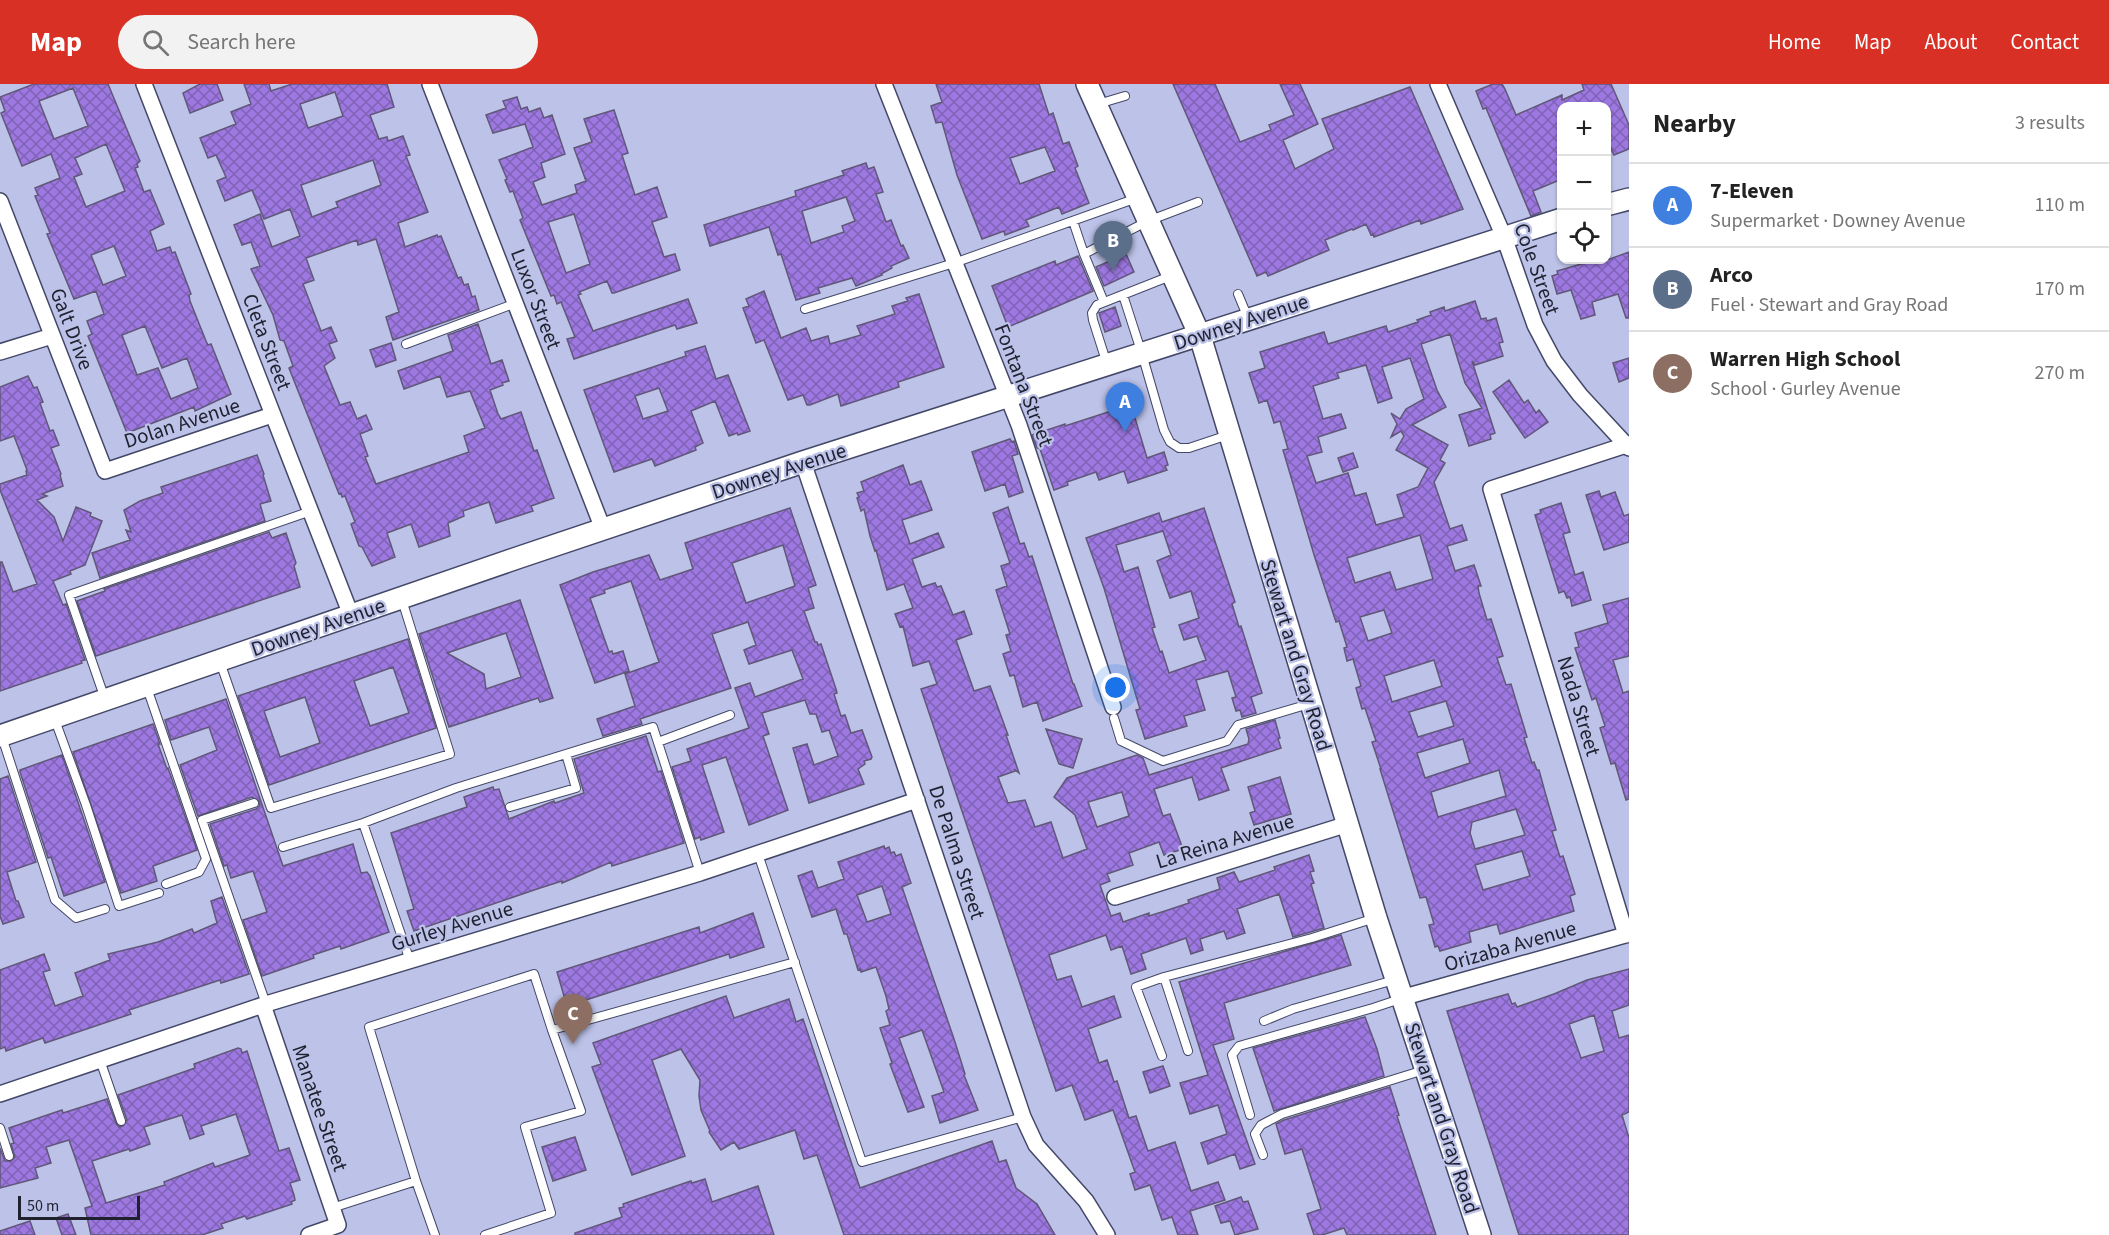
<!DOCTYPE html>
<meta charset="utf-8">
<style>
:root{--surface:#fff;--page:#f2f2f2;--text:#222;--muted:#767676;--line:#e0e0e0;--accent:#d93025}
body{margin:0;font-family:"Source Sans 3",sans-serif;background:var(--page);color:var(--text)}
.controls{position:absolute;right:18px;top:18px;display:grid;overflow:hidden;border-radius:12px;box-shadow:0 2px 4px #0004}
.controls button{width:54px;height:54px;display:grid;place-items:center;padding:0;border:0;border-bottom:2px solid var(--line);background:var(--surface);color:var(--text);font:30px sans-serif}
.scale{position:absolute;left:18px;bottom:15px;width:122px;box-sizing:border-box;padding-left:6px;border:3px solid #1f212f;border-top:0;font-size:16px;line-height:21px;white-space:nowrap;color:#1f212f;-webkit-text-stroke:4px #bcc2e8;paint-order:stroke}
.you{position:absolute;left:1116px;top:604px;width:21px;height:21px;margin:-15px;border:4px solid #fff;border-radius:50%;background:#1a73e8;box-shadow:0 0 0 9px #1a73e833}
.badge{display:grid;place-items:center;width:39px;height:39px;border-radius:50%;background:var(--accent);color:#fff;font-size:20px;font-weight:700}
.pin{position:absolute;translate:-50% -50px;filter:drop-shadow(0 2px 3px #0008)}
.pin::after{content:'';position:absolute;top:32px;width:21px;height:18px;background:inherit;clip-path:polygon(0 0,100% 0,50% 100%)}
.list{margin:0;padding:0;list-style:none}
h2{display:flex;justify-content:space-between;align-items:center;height:78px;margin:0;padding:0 24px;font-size:26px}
h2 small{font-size:20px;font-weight:400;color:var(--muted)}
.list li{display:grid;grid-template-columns:39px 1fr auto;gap:18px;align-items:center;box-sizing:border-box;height:84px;padding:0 24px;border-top:2px solid var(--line)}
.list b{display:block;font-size:22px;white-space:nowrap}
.list p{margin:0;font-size:20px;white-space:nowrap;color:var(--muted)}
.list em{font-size:20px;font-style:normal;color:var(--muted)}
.icon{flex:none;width:33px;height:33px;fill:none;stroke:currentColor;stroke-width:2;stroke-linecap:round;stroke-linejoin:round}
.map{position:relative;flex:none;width:1629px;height:1151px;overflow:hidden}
header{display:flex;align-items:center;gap:36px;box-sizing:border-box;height:84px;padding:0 30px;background:var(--accent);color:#fff}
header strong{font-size:28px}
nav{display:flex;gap:33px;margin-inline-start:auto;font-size:21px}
.search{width:420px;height:54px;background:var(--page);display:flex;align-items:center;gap:15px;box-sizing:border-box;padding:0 21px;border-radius:33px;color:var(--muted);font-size:22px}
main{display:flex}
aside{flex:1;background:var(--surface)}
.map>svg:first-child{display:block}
</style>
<header>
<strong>Map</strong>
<div class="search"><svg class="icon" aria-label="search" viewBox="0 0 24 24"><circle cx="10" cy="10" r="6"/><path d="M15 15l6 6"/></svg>Search here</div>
<nav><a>Home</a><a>Map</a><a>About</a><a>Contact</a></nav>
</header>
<main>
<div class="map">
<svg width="1629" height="1151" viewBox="0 0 1629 1151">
<defs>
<pattern id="building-cross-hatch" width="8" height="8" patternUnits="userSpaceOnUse" patternTransform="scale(1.5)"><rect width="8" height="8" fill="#9c78e0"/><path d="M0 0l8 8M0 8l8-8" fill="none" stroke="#7f62b6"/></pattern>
</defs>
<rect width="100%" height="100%" fill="#bcc2e8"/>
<path fill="url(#building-cross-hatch)" stroke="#615778" stroke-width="1.5" fill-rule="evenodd" d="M34,0H108L140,77L137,80L138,83L135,84L144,108L150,106L164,140L150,147L157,167L170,163L172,169L175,168L191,210L189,211L190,217L206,257L208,261L211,260L231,310L195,327L194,323L127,349L88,252L92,250L87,237L104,230L96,207L74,215L47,150L50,149L35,112L38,111L35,104L60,94L51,70L22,82L1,29L5,27L0,13ZM73,4L88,42L54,55L39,17ZM106,60L125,107L86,123L74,93L82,90L75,74ZM114,162L126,192L103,201L91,171ZM145,242L162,284L187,274L198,304L171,315L158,284L137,291L122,251Z
M200,0H217L223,16L190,29L183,9Z
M244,0H269L271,7L292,0H387L394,23L370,31L379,55L387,53L388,57L403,52L410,71L406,72L428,128L398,139L405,163L437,151L438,153L441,152L458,194L461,193L464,201L468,200L472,213L475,212L479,226L393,256L386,233L399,228L376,155L358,161L357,156L306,174L314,196L303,200L321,247L331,243L337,257L329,260L335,274L324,282L340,321L350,318L357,335L366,331L372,345L360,350L368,372L365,373L376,400L469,368L464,352L485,344L470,307L447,313L440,292L404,305L398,287L453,267L448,251L478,240L491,280L502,276L509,297L502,299L503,301L490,306L498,330L501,335L521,328L534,367L537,366L554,414L531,422L533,427L496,439L489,418L463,427L464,432L448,439L450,452L419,463L411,440L387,449L395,473L372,482L362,463L359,462L351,440L355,438L345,412L342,413L341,409L339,410L289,284L293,282L284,257L280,256L273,231L251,185L260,182L251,158L242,161L234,141L260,130L272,163L300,152L290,125L264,135L252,106L225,117L217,97L226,93L216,71L208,74L200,54L236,40L231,28L251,20ZM335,8L343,32L308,44L300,20ZM373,76L381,101L336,118L338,123L312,133L301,101Z
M936,0H1039L1049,31L1053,29L1063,60L1069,58L1078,82L1075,84L1089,119L1062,130L1059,123L1026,136L1029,142L1005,151L1004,147L982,155L957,91L942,38L936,39L931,22L942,18ZM1045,63L1055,87L1020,100L1010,74Z
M1173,0H1215L1240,58L1271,46L1269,41L1294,31L1280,0H1300L1318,40L1283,56L1295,85L1334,65L1322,35L1410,3L1463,125L1421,140L1420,136L1374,153L1373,150L1371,151L1366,140L1353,146L1352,145L1325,156L1329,166L1268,192L1266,188L1257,192Z
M1493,0H1502L1505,5L1516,31L1562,11V16L1584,6L1582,0H1611L1629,41V65L1614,71L1606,55V22H1562V95L1533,107L1541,128L1531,132L1486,24L1483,25L1476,7Z
M517,13L521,25L527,23L529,28L540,24L544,34L552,31L565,70L541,79L545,93L533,98L542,121L577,109L575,101L586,97L574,64L592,58L584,35L614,26L628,69L622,71L635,111L657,103L667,133L652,138L664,173L675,170L680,186L614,209H612L607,197L579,208L581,210L578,211L593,247L688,215L697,239L677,245L675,241L574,275L567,255L575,253L561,218L557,220L554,211L551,212L520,136L523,134L513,107L510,108L505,96L507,95L499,76L533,63L525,40L493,49L486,31L506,24L503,17ZM574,130L590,180L566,189L548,138Z
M866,79L868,85L874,83L883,108L876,110L886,138L891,136L901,162L903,161L909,174L891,182L892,184L881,190L882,191L856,202L852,194L818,204L820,209L796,216L781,170L778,171L769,143L710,162L704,141L796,112L795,107L844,91L842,87ZM846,113L855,137L842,142L844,148L811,159L802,127Z
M1629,168V234H1626L1618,210L1592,218L1595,231L1581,235L1571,206L1557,210L1552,192L1558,190L1557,187L1595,176H1607Z
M1126,170L1134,188L1104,202L1096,183Z
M1078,172L1093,207L1008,243L992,202L1055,177L1056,181Z
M764,207L781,254L806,244L811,257L828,252L830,260L861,251L857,242L895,230L892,222L908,217L906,214L919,210L944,283L898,298L899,303L841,322L838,310L810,321H807L803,311L788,316L764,256L756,259L743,224L749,222L746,215Z
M1475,217L1481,235L1486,234L1487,237L1496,234L1503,258L1499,259L1503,272L1475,281L1472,277L1495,349L1490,351L1491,355L1469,362L1459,331L1482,324L1465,299L1450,250L1421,260L1437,306L1446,323L1412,341L1448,361L1440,376L1445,379L1434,398L1450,445L1462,441L1467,456L1447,462L1455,487L1474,481L1481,502H1478L1479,509L1487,536L1491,535L1503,572L1497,574L1506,601L1511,600L1527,653L1524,654L1532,679L1534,678L1537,686H1539L1545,708L1556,746L1552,747L1560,773L1563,772L1575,810L1570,812L1574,827L1571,828L1500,850L1497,840L1469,848L1471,858L1440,867L1438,862L1435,863L1429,841L1434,840L1426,813L1420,814L1380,685H1381L1372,658L1376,657L1365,624L1362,625L1356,604L1361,602L1353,575L1347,577L1344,564L1347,563L1339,537L1336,538L1315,474L1283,366L1288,365L1280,337L1274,339L1267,316L1259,319L1249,289L1265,284L1260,268L1324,248L1328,260L1386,242L1388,248L1418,238L1417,236L1431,231L1430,228L1444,223L1445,227ZM1410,274L1424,315L1406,325L1400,335L1391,329L1397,340L1391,353L1401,347L1404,352L1396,366L1428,384L1418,403L1397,411L1404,433L1376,441L1366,409L1355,412L1348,389L1316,399L1307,372L1322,368L1318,353L1346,344L1341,330L1323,335L1313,302L1339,294L1337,289L1366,281L1378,319L1392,314L1382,283ZM1420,451L1433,495L1396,506L1390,488L1355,499L1347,474ZM1384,526L1392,549L1368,557L1360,533ZM1434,576L1442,602L1392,618L1384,592ZM1446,617L1454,642L1418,653L1409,628ZM1463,655L1470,679L1425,694L1417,669ZM1499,686L1506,712L1438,733L1431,708ZM1516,725L1525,751L1475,765L1470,749L1472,738ZM1522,767L1530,792L1483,806L1475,781Z
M1115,223L1121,242L1105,248L1099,229Z
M391,259L396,276L376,283L370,266Z
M705,262L716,295L728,291L750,347L738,351L737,349L729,352L715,317L691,327L703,359L695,363L696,366L655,382L652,375L614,388L584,306L686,272L685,268ZM659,304L668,327L643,335L635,312Z
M1629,274V294L1619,298L1613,279Z
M28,292L34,304L37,303L43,318L40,319L50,347L53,346L59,361L51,364L61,390L60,391L63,402L42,410L47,412L37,416L54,433L63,457L76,423L91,429L90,432L102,437L85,481L70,487L71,490L53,497L63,521L66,520L85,576L81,577L82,579L0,607V478H2L13,508L37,500L0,406V400L27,391L26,387L27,386L14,352L0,357V303Z
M1509,296L1524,319L1528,316L1536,329L1539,326L1548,338L1525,354L1493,308Z
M1127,322L1129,325L1132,324L1147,374L1164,368L1168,381L1165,382L1167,386L1128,399L1124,387L1099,396L1096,388L1067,398L1068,401L1054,406L1040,365L1037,364L1032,351L1065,340V342Z
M1010,355L1012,358L1014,357L1018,370L1012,372L1023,408L1009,413L1005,400L985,407L972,368Z
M1353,369L1358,383L1343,388L1338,374Z
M257,371L264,390L263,391L271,417L260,420L265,437L100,494L92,469L130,456L126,446L131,448L124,426L140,417L163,409L161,403Z
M903,381L910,401L921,397L932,426L902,436L910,460L938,449L944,463L912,475L922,503L935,499L937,503L941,502L953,531L964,527L972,550L956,556L974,607L990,602L1008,651H1006L1019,689L1014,685L1015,687L998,693L1008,719L1025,716L1035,743L1051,738L1063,774L1087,765L1075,731L1054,713L1067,694L1137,671L1143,674L1149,691L1248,660L1249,655L1246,645L1275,636L1280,654L1278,655L1281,664L1221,684L1229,706L1199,716L1192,693L1154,705L1163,732L1170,730L1183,765L1164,771L1159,758L1129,769L1133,781L1107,790L1110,797L1100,801L1111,832L1120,829L1123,838L1149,829V832L1165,827L1189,819L1188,816L1220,805L1217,794L1234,788L1239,798L1275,786L1274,783L1309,771L1314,787L1310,788L1314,799L1311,800L1324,844L1293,853L1279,810L1237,825L1245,849L1227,855L1224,847L1200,855L1203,866L1191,870L1186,854L1141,870L1146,885L1131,890L1122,862L1111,866L1106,851L1049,871L1057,896L1071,892L1082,923L1114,912L1121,933L1088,945L1089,948L1099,979L1107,976L1114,998L1117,997L1129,1034L1136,1032L1148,1067L1175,1058L1191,1107L1218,1098L1225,1116L1190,1127L1198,1151H1178L1172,1133L1162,1136L1150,1101L1135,1106L1130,1090L1135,1088L1113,1026L1085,1036L1072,1001L1056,1007L921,605L937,600L929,577L913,582L903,542L900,543L895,530L913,524L904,500L887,506L876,466L875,467L870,452L864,425L861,427L857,414L859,413L857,409L864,407L861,398ZM1122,708L1129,732L1097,743L1088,718Z
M1599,407L1601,413L1615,408L1624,432L1629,430V458L1604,466L1586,411Z
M1561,419L1570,448L1563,450L1575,491L1583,488L1591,516L1572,522L1570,513L1567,514L1564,507L1559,509L1535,431L1541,429L1540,426Z
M1008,423L1020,460L1024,459L1029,473L1032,472L1073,600H1074L1082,622L1043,637L1037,618L1023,623L1014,591L1010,592L1003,570L1011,567L1006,551L1010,550L996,506L1007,502L1001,482L1010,479L993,429Z
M790,424L816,501L808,504L814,524L804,527L815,558H817L818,561L821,560L836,605L837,609L834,610L841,632L845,631L851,649L862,646L872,673L871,675L864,677L865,680L858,685L864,700L809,719L793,664L807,660L814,681L838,672L829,646L822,648L816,630H810L805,616L762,629L769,650L763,652L788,726L749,741L726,673L702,681L724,748L701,756L700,753L695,755L672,683L691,677L687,665L749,644L735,604L750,599L755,613L803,595L792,566L749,580L744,566L756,561L748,538L712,550L731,604L640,635L642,640L603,652L597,635L635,622L625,590L659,578L631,497L604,506L605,509L590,514L609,568L612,567L613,570L623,567L629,587L595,599L560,501L593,488L649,471L660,496L693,485L685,459ZM783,461L795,502L746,519L732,479Z
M1204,424L1235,518L1232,520L1239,543L1241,542L1262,609L1251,613L1256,629L1242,633L1240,626L1236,627L1232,614L1236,613L1228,587L1196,596L1205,626L1184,632L1187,642L1145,655L1136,626L1140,625L1104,504L1086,454L1159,429L1162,438ZM1163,447L1171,471L1157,477L1170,514L1191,507L1199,534L1179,541L1184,556L1197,552L1206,576L1169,589L1162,567L1160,568L1152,544L1155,543L1138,483L1124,488L1116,461Z
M269,448L272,454L286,449L296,479L294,482L300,503L96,572L77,517L105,507L104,505Z
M1629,514V572L1613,576L1623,609L1629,607V715L1626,716L1615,679L1611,680L1600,644L1605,642L1596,614L1592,616L1575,564L1579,563L1575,549L1608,539L1603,521Z
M520,516L553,614L540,618L538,614L449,643L419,550ZM506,549L521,593L486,605L484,590L447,569Z
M408,555L436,644L269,701L238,612ZM393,583L409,629L370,642L354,597ZM305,613L320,659L280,673L264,627Z
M226,615L283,782L353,760L361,789L367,788L370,792L389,848L341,865L340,862L313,871L314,874L262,892L243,836L267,828L253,787L231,794L227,781L224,782L210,740L256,725L260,721L259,717L252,713L198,732L180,681L217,666L209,643L171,656L165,636Z
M153,640L160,660H158L167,685L168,684L197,766L153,782L157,797L121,809L73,668Z
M1046,645L1082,655L1073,684L1059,680Z
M646,652L658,688L661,687L684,759L612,782L611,778L562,799V797L537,805L414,847L407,827L414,825L391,749L467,723L464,713L493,703L494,706L499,705L509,735L554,717L555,719L584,709L574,675Z
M62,671L105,798L64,812L51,773L48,774L20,688V686Z
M8,692L36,778L7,788L16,817H18L24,833L3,840L0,832V695Z
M1280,693L1291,730L1254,741L1250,729L1255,727L1248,703Z
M884,762L885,765L889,763L891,769L894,768L896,772L901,770L911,799L902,803L954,955L965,990L964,991L978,1026L940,1039L932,1012L944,1008L922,946L899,954L924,1023L908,1028L890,980L892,979L880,944L890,941L886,927L889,925L886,912L876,883L861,888L860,885L858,886L847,850H844L836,825L812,833L798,792L812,787L818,804L844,795L838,778ZM882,802L891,830L867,838L857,811Z
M222,813L249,890L221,899L220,896L153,918L129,926L131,930L45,959L43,954L6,967L5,963L0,965V886L44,870L50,886L43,888L55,922L83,912L75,889L110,876L108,870L158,858L192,845L194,849L217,839L211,817Z
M753,829L764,863L730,874L729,870L567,922L557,888L699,843L700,849Z
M1341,851L1351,881L1224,919L1234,955L1213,961L1255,1080L1240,1085L1235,1070L1208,1080L1201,1059L1227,1050L1218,1021L1190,1030L1180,999L1208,991L1179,898Z
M1629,885V921L1612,927L1619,954L1629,951V1028L1622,1031L1629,1054V1151H1519L1447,927L1508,910L1512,920L1515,919L1517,923L1554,910L1587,896ZM1594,931L1604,967L1581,974L1569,940Z
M726,912L734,934L789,915L796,938L803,935L860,1104L992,1057L999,1078L1006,1076L1016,1104L1037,1120L1055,1151H844L817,1071L804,1075L795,1046L739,1065L734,1058L721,1066L709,1048L710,1047L701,1026L699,1012L700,996L681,965L652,976L685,1072L632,1091L592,983L601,980L593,959Z
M1365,933L1377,965L1384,992L1274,1027L1253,964Z
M238,964L241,965L242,969L247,967L279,1067L289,1064L300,1096L290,1099L294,1111L295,1116L291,1118L292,1120L247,1135L245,1132L221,1140L223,1144L202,1151H91L85,1124L92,1122L69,1056L46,1063L51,1079L35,1084L38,1094L0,1104V1064L5,1077H11L15,1073L11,1060L14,1059L9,1044L62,1026L63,1029L107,1015L116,1039L119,1043L123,1042L127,1036L118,1011L195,984L194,980ZM236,1030L250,1071L215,1083L213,1079L164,1098L165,1101L106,1119L92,1077L129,1065L130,1067L150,1060L144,1043L182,1031L190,1055L204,1050L201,1042Z
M1163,982L1170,1002L1150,1009L1143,988Z
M1390,1003L1399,1031L1397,1032L1436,1151H1347L1344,1144L1322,1151H1314L1307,1130L1321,1125L1302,1065L1285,1070L1276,1040L1284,1036Z
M575,1053L586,1086L553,1097L542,1063Z
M705,1095L712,1118L758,1102L774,1151H575V1149L622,1133L619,1124L624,1123L623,1120L691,1097L692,1099Z
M1241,1113L1243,1118L1248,1117L1258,1145L1235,1151L1230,1137L1221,1139L1215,1122Z
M68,1130L76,1151H62L56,1134Z
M30,1137L35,1151H0V1147Z"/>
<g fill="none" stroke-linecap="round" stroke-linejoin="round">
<defs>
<path id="service" d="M1098,20L1125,12
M1073,137L1084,170
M1238,210L1248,234
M1123,211L1142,270L1164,346L1170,358L1179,364H1189L1228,351
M1104,218L1084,170L1148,137L1198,118
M805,225L954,179L1137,114
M406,260L516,219
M1107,280L1093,236L1092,229L1097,221L1173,191
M220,578L271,724L450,670L402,516
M147,604L206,775L199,788L166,800
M105,615L69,511L311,427
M1114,634L1121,657L1163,677L1227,657L1238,641L1309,620
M55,636L86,721L119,822L159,809
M2,653L55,816L76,834L105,825
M658,658L730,631
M254,719L202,736L266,920
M510,723L576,704L566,670
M363,739L410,877
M283,763L363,739L456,704L653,643L700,789
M758,770L862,1078L1023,1033
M1264,937L1293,925L1394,896
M552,946L795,878
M1188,967L1164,893L1312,854L1375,834
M1162,972L1136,903L1164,893
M100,976L121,1037
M1250,1031L1232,971L1239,962L1373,924L1400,915
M0,1044L9,1072
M1263,1071L1255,1050L1261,1041L1282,1030L1424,986
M332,1124L416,1097
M435,1151L416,1097L369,943L534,890L552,946L581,1027L525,1043L551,1129L485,1151"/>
<path id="minor" d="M144,0L351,531
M430,0L603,445
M884,0L1019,341L1113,623
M1438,0L1504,153L1535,241L1554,277L1580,311L1629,364
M0,117L105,387L272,331
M0,268L52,252
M803,378L1023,1033L1036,1061L1086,1117L1107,1151
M1115,813L1348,740
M1626,851L1491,405L1629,360
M1401,914L1629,850
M263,921L338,1141L309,1151
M0,1010L266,920L700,789L917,716"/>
<path id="secondary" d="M1087,0L1200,252L1376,834L1480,1151
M1606,121L1629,115
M0,652L520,473L803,378L1562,135"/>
</defs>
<use href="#service" stroke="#444868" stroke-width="10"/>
<use href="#minor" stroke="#444868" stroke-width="18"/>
<use href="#secondary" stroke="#444868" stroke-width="24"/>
<use href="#service" stroke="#fff" stroke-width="8"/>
<use href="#minor" stroke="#fff" stroke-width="15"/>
<use href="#secondary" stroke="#fff" stroke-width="21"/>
</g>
<g text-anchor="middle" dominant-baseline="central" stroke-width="4.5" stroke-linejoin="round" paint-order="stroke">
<g font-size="21" fill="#1f212f" stroke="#bcc2e8">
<text transform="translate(1537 185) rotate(70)">Cole Street</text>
<text transform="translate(536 215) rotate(69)">Luxor Street</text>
<text transform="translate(1241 238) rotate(-18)">Downey Avenue</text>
<text transform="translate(72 245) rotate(69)">Galt Drive</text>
<text transform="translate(267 258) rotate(69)">Cleta Street</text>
<text transform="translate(1024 301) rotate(69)">Fontana Street</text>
<text transform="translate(182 339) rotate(-18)">Dolan Avenue</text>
<text transform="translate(779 387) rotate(-18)">Downey Avenue</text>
<text transform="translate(318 543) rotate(-19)">Downey Avenue</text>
<text transform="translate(1296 571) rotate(73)">Stewart and Gray Road</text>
<text transform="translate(1579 622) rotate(73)">Nada Street</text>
<text transform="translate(1225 757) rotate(-17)">La Reina Avenue</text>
<text transform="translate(957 768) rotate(72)">De Palma Street</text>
<text transform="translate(452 842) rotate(-17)">Gurley Avenue</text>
<text transform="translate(1510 862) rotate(-16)">Orizaba Avenue</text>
<text transform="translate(320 1024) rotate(71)">Manatee Street</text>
<text transform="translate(1442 1034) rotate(72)">Stewart and Gray Road</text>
</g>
</g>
</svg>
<div class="controls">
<button>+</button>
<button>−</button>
<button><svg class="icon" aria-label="locate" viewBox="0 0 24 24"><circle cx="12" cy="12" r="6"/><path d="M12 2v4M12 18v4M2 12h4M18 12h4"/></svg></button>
</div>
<div class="scale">50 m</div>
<div class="you"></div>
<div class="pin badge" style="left:1125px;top:348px;background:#3f7fe0">A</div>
<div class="pin badge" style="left:1113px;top:187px;background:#5c6f8a">B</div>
<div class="pin badge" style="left:573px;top:960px;background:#8d6e63">C</div>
</div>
<aside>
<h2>Nearby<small>3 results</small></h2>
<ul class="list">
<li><span class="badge" style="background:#3f7fe0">A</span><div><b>7-Eleven</b><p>Supermarket · Downey Avenue</p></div><em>110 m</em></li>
<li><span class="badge" style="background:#5c6f8a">B</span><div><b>Arco</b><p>Fuel · Stewart and Gray Road</p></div><em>170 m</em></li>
<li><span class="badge" style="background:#8d6e63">C</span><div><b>Warren High School</b><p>School · Gurley Avenue</p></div><em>270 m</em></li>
</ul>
</aside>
</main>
